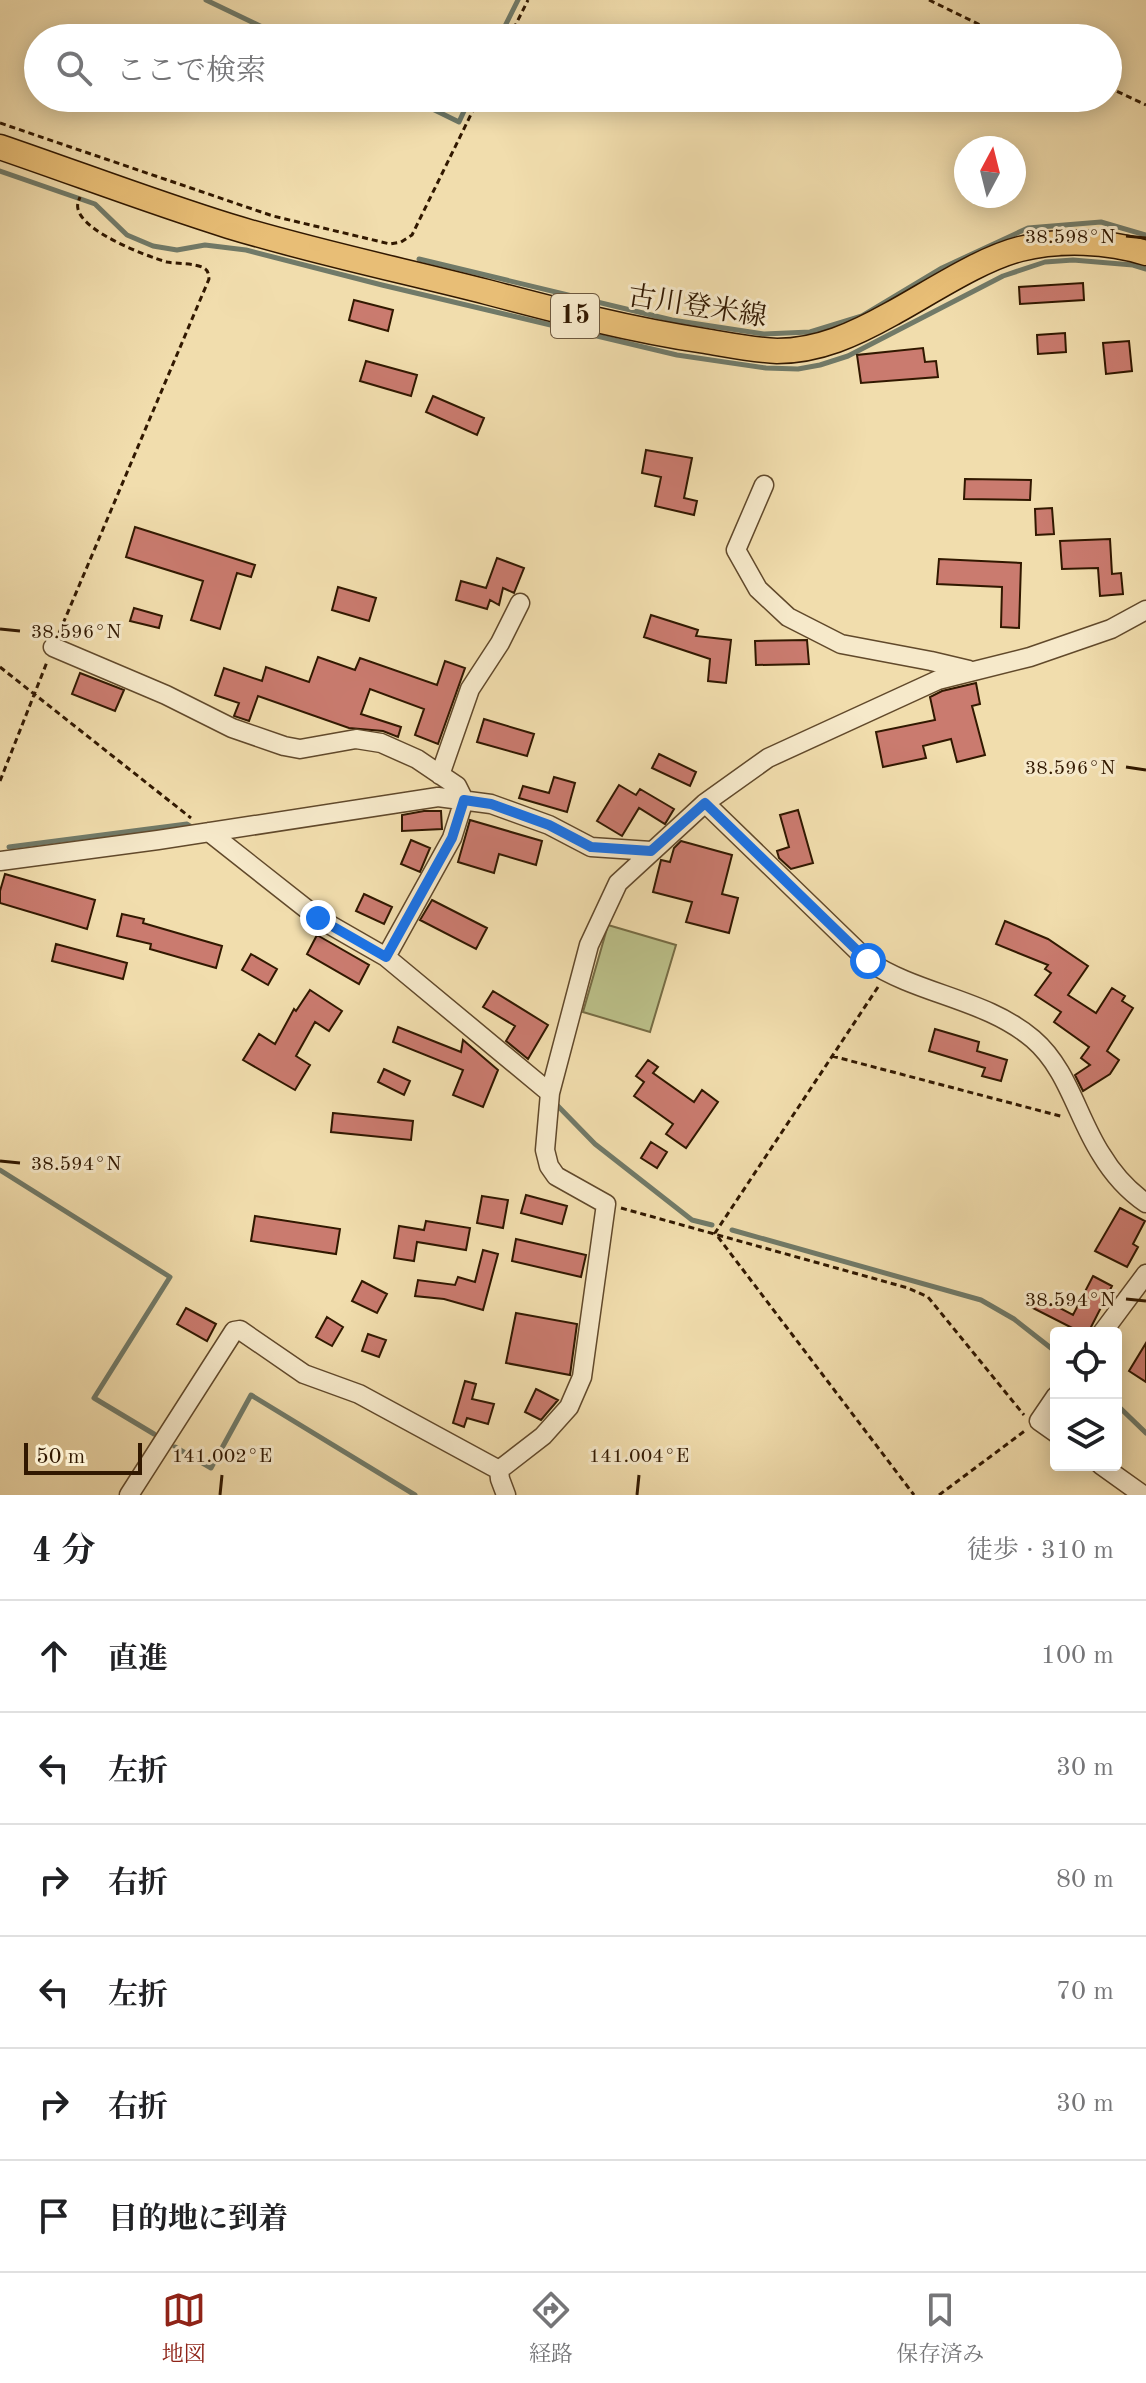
<!DOCTYPE html>
<html lang="ja">
<meta charset="utf-8">
<style>
:root{--surface:#fff;--page:#f6f6f6;--text:#202124;--muted:#757577;--line:#e0e0e0;--accent:#8f2418}
body{margin:0;font-family:"Old Standard TT","Noto Serif JP",serif;background:var(--page);color:var(--text)}
.controls{position:absolute;right:24px;bottom:24px;display:grid;overflow:hidden;border-radius:8px;box-shadow:0 4px 20px #0003}
.controls button{width:72px;height:72px;display:grid;place-items:center;padding:0;border:0;border-bottom:2px solid var(--line);background:var(--surface);color:var(--text);font:40px sans-serif}
.compass{position:absolute;left:954px;top:136px;width:72px;height:72px;border-radius:50%;background:var(--surface);box-shadow:0 4px 20px #0003;rotate:7deg}
.scale{position:absolute;left:24px;bottom:20px;width:118px;box-sizing:border-box;padding-left:8px;border:4px solid #311800;border-top:0;font-size:22px;line-height:28px;white-space:nowrap;color:#311800;-webkit-text-stroke:6px #f6e9ca;paint-order:stroke}
.stop{position:absolute;width:24px;height:24px;margin:-18px;border:6px solid #1a73e8;border-radius:50%;background:#fff}
.stop.end{background:#1a73e8;border-color:#fff;box-shadow:0 2px 8px #0008}
.list{margin:0;padding:0;list-style:none}
h2{display:flex;justify-content:space-between;align-items:center;height:104px;margin:0;padding:0 32px;font-size:34px}
h2 small{font-size:26px;font-weight:400;color:var(--muted)}
.list li{display:grid;grid-template-columns:52px 1fr auto;gap:24px;align-items:center;box-sizing:border-box;height:112px;padding:0 32px;border-top:2px solid var(--line)}
.list b{display:block;font-size:30px;white-space:nowrap}
.list em{font-size:26px;font-style:normal;color:var(--muted)}
.icon{flex:none;width:44px;height:44px;fill:none;stroke:currentColor;stroke-width:2;stroke-linecap:round;stroke-linejoin:round}
.map{position:relative;flex:none;width:1146px;height:1495px;overflow:hidden}
.search{position:absolute;background:var(--surface);box-shadow:0 4px 20px #0003;left:24px;right:24px;top:24px;height:88px;display:flex;align-items:center;gap:20px;box-sizing:border-box;padding:0 28px;border-radius:44px;color:var(--muted);font-size:30px}
.sheet{height:776px;background:var(--surface)}
nav{display:flex;justify-content:space-around;align-items:center;box-sizing:border-box;height:112px;border-top:2px solid var(--line);background:var(--surface);font-size:22px;color:var(--muted)}
nav a{display:grid;justify-items:center;gap:4px}
nav .on{color:var(--accent)}
.map>svg:first-child{display:block}
</style>
<div class="map">
<svg width="1146" height="1495" viewBox="0 0 1146 1495">
<rect width="100%" height="100%" fill="#f1ddad"/>
<filter id="stains"><feTurbulence type="fractalNoise" baseFrequency=".0025" numOctaves="4"/><feColorMatrix values="0 0 0 0 .2 0 0 0 0 .09 0 0 0 0 .02 0 0 0 .5 -.17"/></filter>
<radialGradient id="worn" r=".72"><stop offset=".6" stop-color="#630" stop-opacity="0"/><stop offset="1" stop-color="#630" stop-opacity=".3"/></radialGradient>
<path fill="#bbc089" stroke="#766c44" stroke-width="2" d="M608,925L676,945L650,1032L583,1012Z"/>
<g fill="none" stroke-linecap="round" stroke-linejoin="round">
<path stroke="#717a68" stroke-width="5" d="M206,0L285,38
M499,38L518,0
M410,98L459,122L470,98
M0,171L95,204L127,235L153,246L177,250L205,245L246,250L382,285L677,355L766,368L798,369L820,365L848,356L1003,276L1045,262L1073,260L1133,265L1146,269
M419,259L672,320L764,334L810,332L862,316L942,268L1028,228L1101,222L1146,235
M9,847L187,824L190,826
M554,1102L595,1144L692,1220L712,1225
M0,1170L170,1277L94,1398L154,1434
M732,1230L981,1300L1014,1319L1056,1352
M1116,1404L1146,1433
M175,1447L211,1468L251,1395L415,1495"/>
</g>
<path fill="#ca7b6f" stroke="#311800" stroke-width="2" d="M1083,283L1084,300L1020,304L1019,287Z
M354,300L393,310L388,331L349,320Z
M1065,333L1066,352L1038,354L1037,335Z
M1129,341L1132,371L1106,374L1103,343Z
M923,348L925,362L936,361L938,377L861,383L857,355Z
M366,361L417,375L411,396L360,381Z
M433,396L484,418L477,435L426,412Z
M646,450L692,458L684,498L697,501L694,515L655,506L661,477L642,473Z
M965,479L1031,480L1030,500L964,499Z
M1052,508L1054,534L1036,535L1035,509Z
M135,527L255,565L251,577L237,573L220,629L191,620L203,581L126,557Z
M1110,539L1112,574L1121,573L1123,594L1100,596L1098,568L1062,569L1060,541Z
M497,558L524,568L514,593L503,588L499,605L490,600L487,609L456,600L461,581L486,588Z
M939,559L1021,563L1019,628L1001,627L1002,587L937,584Z
M338,587L376,598L369,621L332,610Z
M134,608L162,616L159,628L130,621Z
M651,615L698,630L696,636L731,640L726,683L708,681L710,659L644,637Z
M807,640L809,664L756,665L755,641Z
M318,657L355,670L360,658L437,685L445,661L465,668L438,744L415,735L424,709L370,689L361,714L401,727L398,737L383,731L349,728L258,696L249,721L234,716L239,703L215,695L224,668L262,681L266,667L309,682Z
M80,673L124,690L115,711L72,694Z
M976,683L980,704L972,706L985,755L957,762L951,739L923,746L926,758L883,767L876,732L935,720L930,697L942,691Z
M484,719L534,734L527,756L477,742Z
M659,754L696,772L690,786L652,768Z
M554,777L575,783L567,812L519,798L523,786L549,793Z
M619,785L636,795L640,789L674,809L665,824L639,808L622,836L597,821Z
M798,810L813,863L791,869L779,858L777,851L789,847L780,815Z
M424,811H441L442,829L402,831V815Z
M470,820L542,841L536,865L499,854L494,873L458,862Z
M411,840L430,848L420,872L401,864Z
M681,841L732,855L722,894L738,898L729,933L686,922L692,902L653,892L661,860L670,862L674,848Z
M5,874L95,900L87,929L0,903V891Z
M364,894L392,907L384,924L356,911Z
M432,900L487,928L476,949L420,920Z
M122,914L144,919L143,923L222,946L216,968L150,949L151,944L117,936Z
M1005,921L1048,939L1088,966L1068,995L1096,1013L1112,988L1125,996L1122,1001L1133,1008L1107,1051L1119,1060L1110,1074L1083,1091L1075,1075L1090,1065L1081,1058L1089,1047L1054,1022L1061,1012L1035,995L1051,973L1045,969L1048,965L996,944Z
M317,935L369,965L359,984L307,954Z
M56,944L127,963L123,979L52,961Z
M251,954L277,969L268,985L242,970Z
M310,990L342,1011L329,1031L315,1022L296,1056L310,1065L295,1090L243,1060L259,1034L275,1044L294,1009L296,1011Z
M493,991L548,1025L528,1059L506,1041L515,1026L483,1007Z
M398,1027L461,1052L463,1040L498,1070L483,1107L453,1095L463,1070L393,1042Z
M935,1029L979,1042L977,1051L1007,1060L1001,1081L982,1076L985,1068L929,1051Z
M648,1060L658,1067L653,1073L694,1102L702,1090L718,1102L686,1148L666,1134L673,1124L634,1096L644,1082L636,1076Z
M384,1069L410,1081L404,1095L378,1082Z
M333,1113L413,1121L411,1140L331,1132Z
M651,1142L667,1152L657,1168L641,1158Z
M526,1195L567,1206L562,1224L521,1213Z
M482,1196L508,1200L503,1228L477,1223Z
M1120,1208L1145,1221L1133,1244L1138,1247L1127,1267L1095,1251Z
M255,1216L340,1229L336,1254L251,1241Z
M426,1221L470,1228L466,1250L417,1242L414,1261L394,1258L399,1226L424,1230Z
M516,1239L586,1255L581,1277L512,1261Z
M483,1250L498,1254L483,1310L444,1299L415,1296L418,1280L455,1285L458,1277L475,1282Z
M1093,1276L1112,1286L1088,1333H1082L1031,1307L1037,1296L1073,1315Z
M362,1281L387,1294L377,1313L352,1301Z
M186,1308L216,1324L207,1341L177,1324Z
M516,1313L577,1324L570,1375L506,1363Z
M327,1317L343,1327L332,1346L316,1337Z
M368,1334L386,1340L379,1357L362,1351Z
M1146,1343V1382L1129,1371Z
M465,1381L476,1384L472,1399L494,1404L488,1424L467,1418L464,1427L453,1423Z
M536,1389L558,1400L541,1420L525,1412Z"/>
<g fill="none" stroke-linecap="round" stroke-linejoin="round">
<defs>
<path id="minor" d="M764,485L736,550L758,589L788,617L841,644L931,661L969,670
M53,647L166,695L232,728L284,746L300,749L356,739L381,743L417,759L457,786L464,800L452,838L386,957
M440,775L470,689L500,643L520,603
M705,803L868,961C919,995 986,999 1033,1039C1068,1069 1077,1117 1101,1154C1113,1174 1127,1190 1146,1203
M209,832L318,918L386,957L550,1093
M0,861L158,840L438,797L491,804L549,825L591,847L651,851
M1102,1333L1146,1274
M1056,1396L1039,1421L1056,1433
M1101,1465L1143,1495
M129,1495L234,1331L240,1330L304,1374L359,1394L499,1470
M506,1495L500,1479L499,1470L543,1436L569,1407L582,1377L606,1204L556,1176L549,1166L545,1150L550,1093L589,945L618,883L705,803L768,758L938,680L1030,657L1111,629L1146,610"/>
<path id="major" d="M0,147C76,173 152,202 229,226C314,252 401,270 487,292C559,311 631,330 705,341C729,345 753,350 777,351C819,351 855,334 891,314C928,294 980,259 1020,249C1060,239 1108,241 1146,253"/>
</defs>
<use href="#minor" stroke="#61492b" stroke-width="21"/>
<use href="#major" stroke="#311800" stroke-width="27"/>
<path stroke="#311800" stroke-width="3" stroke-dasharray="6 4" stroke-linecap="butt" d="M929,0L1007,38
M509,38L528,0
M1108,87L1146,105
M0,123L273,216L390,244L401,242L412,235L479,98
M59,633L209,279C208,274 209,271 204,268C195,263 178,264 167,262C146,256 83,232 78,209C77,205 78,202 80,197
M0,667L191,818
M0,781L47,662
M878,987L715,1233L914,1495
M832,1056L1064,1117
M621,1208L908,1288L928,1297L1024,1415
M939,1495L1026,1430"/>
<use href="#minor" stroke="#f6e9ca" stroke-width="18"/>
<use href="#major" stroke="#e8be76" stroke-width="24"/>
</g>
<g fill="none" stroke-linecap="round" stroke-linejoin="round">
<path stroke="#1a73e8" stroke-width="10" d="M318,918L386,957L452,838L464,800L491,804L549,825L591,847L651,851L705,803L868,961"/>
</g>
<path fill="none" stroke="#311800" stroke-width="3" d="M1126,236L1146,238M0,629L20,631M1126,767L1146,770M0,1161L20,1163M1126,1299L1146,1301M220,1495L222,1475M637,1495L639,1475"/>
<g text-anchor="middle" dominant-baseline="central" stroke-width="6" stroke-linejoin="round" paint-order="stroke">
<rect fill="#f6e9ca" stroke="#6c573d" stroke-width="2" x="551" y="294" width="48" height="44" rx="6"/>
<g font-size="26" font-weight="bold" fill="#311800">
<text x="575" y="316">15</text>
</g>
<g font-size="28" fill="#311800" stroke="#f6e9ca">
<text transform="translate(697 308) rotate(9)">古川登米線</text>
</g>
</g>
<g font-size="20" text-anchor="middle" fill="#311800" stroke="#f6e9ca" stroke-width="6" stroke-linejoin="round" paint-order="stroke">
<text x="1070" y="243">38.598°N</text>
<text x="76" y="638">38.596°N</text>
<text x="1070" y="774">38.596°N</text>
<text x="76" y="1170">38.594°N</text>
<text x="1070" y="1306">38.594°N</text>
<text x="222" y="1462">141.002°E</text>
<text x="639" y="1462">141.004°E</text>
</g>
<rect width="100%" height="100%" filter="url(#stains)"/>
<rect width="100%" height="100%" fill="url(#worn)"/>
</svg>
<div class="controls">
<button><svg class="icon" aria-label="locate" viewBox="0 0 24 24"><circle cx="12" cy="12" r="6"/><path d="M12 2v4M12 18v4M2 12h4M18 12h4"/></svg></button>
<button><svg class="icon" aria-label="layers" viewBox="0 0 24 24"><path d="M12 4l9 5-9 5-9-5zM3 14l9 5 9-5"/></svg></button>
</div>
<svg class="compass" viewBox="-18 -18 36 36"><path d="M0-13l5 13h-10z" fill="#e53935"/><path d="M0 13l5-13h-10z" fill="#757577"/></svg>
<div class="scale">50 m</div>
<div class="stop" style="left:868px;top:961px"></div>
<div class="stop end" style="left:318px;top:918px"></div>
<div class="search"><svg class="icon" aria-label="search" viewBox="0 0 24 24"><circle cx="10" cy="10" r="6"/><path d="M15 15l6 6"/></svg>ここで検索</div>
</div>
<section class="sheet">
<h2>4 分<small>徒歩 · 310 m</small></h2>
<ul class="list">
<li><svg class="icon" aria-label="ahead" viewBox="0 0 24 24"><path d="M12 20V5M6 11l6-6 6 6"/></svg><div><b>直進</b></div><em>100 m</em></li>
<li><svg class="icon" aria-label="left" viewBox="0 0 24 24"><path d="M17 20v-9H6M10 6l-5 5 5 5"/></svg><div><b>左折</b></div><em>30 m</em></li>
<li><svg class="icon" aria-label="right" viewBox="0 0 24 24"><path d="M7 20v-9h11M14 6l5 5-5 5"/></svg><div><b>右折</b></div><em>80 m</em></li>
<li><svg class="icon" aria-label="left" viewBox="0 0 24 24"><path d="M17 20v-9H6M10 6l-5 5 5 5"/></svg><div><b>左折</b></div><em>70 m</em></li>
<li><svg class="icon" aria-label="right" viewBox="0 0 24 24"><path d="M7 20v-9h11M14 6l5 5-5 5"/></svg><div><b>右折</b></div><em>30 m</em></li>
<li><svg class="icon" aria-label="arrive" viewBox="0 0 24 24"><path d="M6 21V4h12l-3 4 3 4H6"/></svg><div><b>目的地に到着</b></div></li>
</ul>
</section>
<nav>
<a class="on"><svg class="icon" aria-label="map" viewBox="0 0 24 24"><path d="M3 6l6-2 6 2 6-2v14l-6 2-6-2-6 2zM9 4v14M15 6v14"/></svg>地図</a>
<a><svg class="icon" aria-label="directions" viewBox="0 0 24 24"><path d="M12 3l9 9-9 9-9-9zM9 14v-3h6M13 9l2 2-2 2"/></svg>経路</a>
<a><svg class="icon" aria-label="saved" viewBox="0 0 24 24"><path d="M7 4h10v16l-5-4-5 4z"/></svg>保存済み</a>
</nav>
